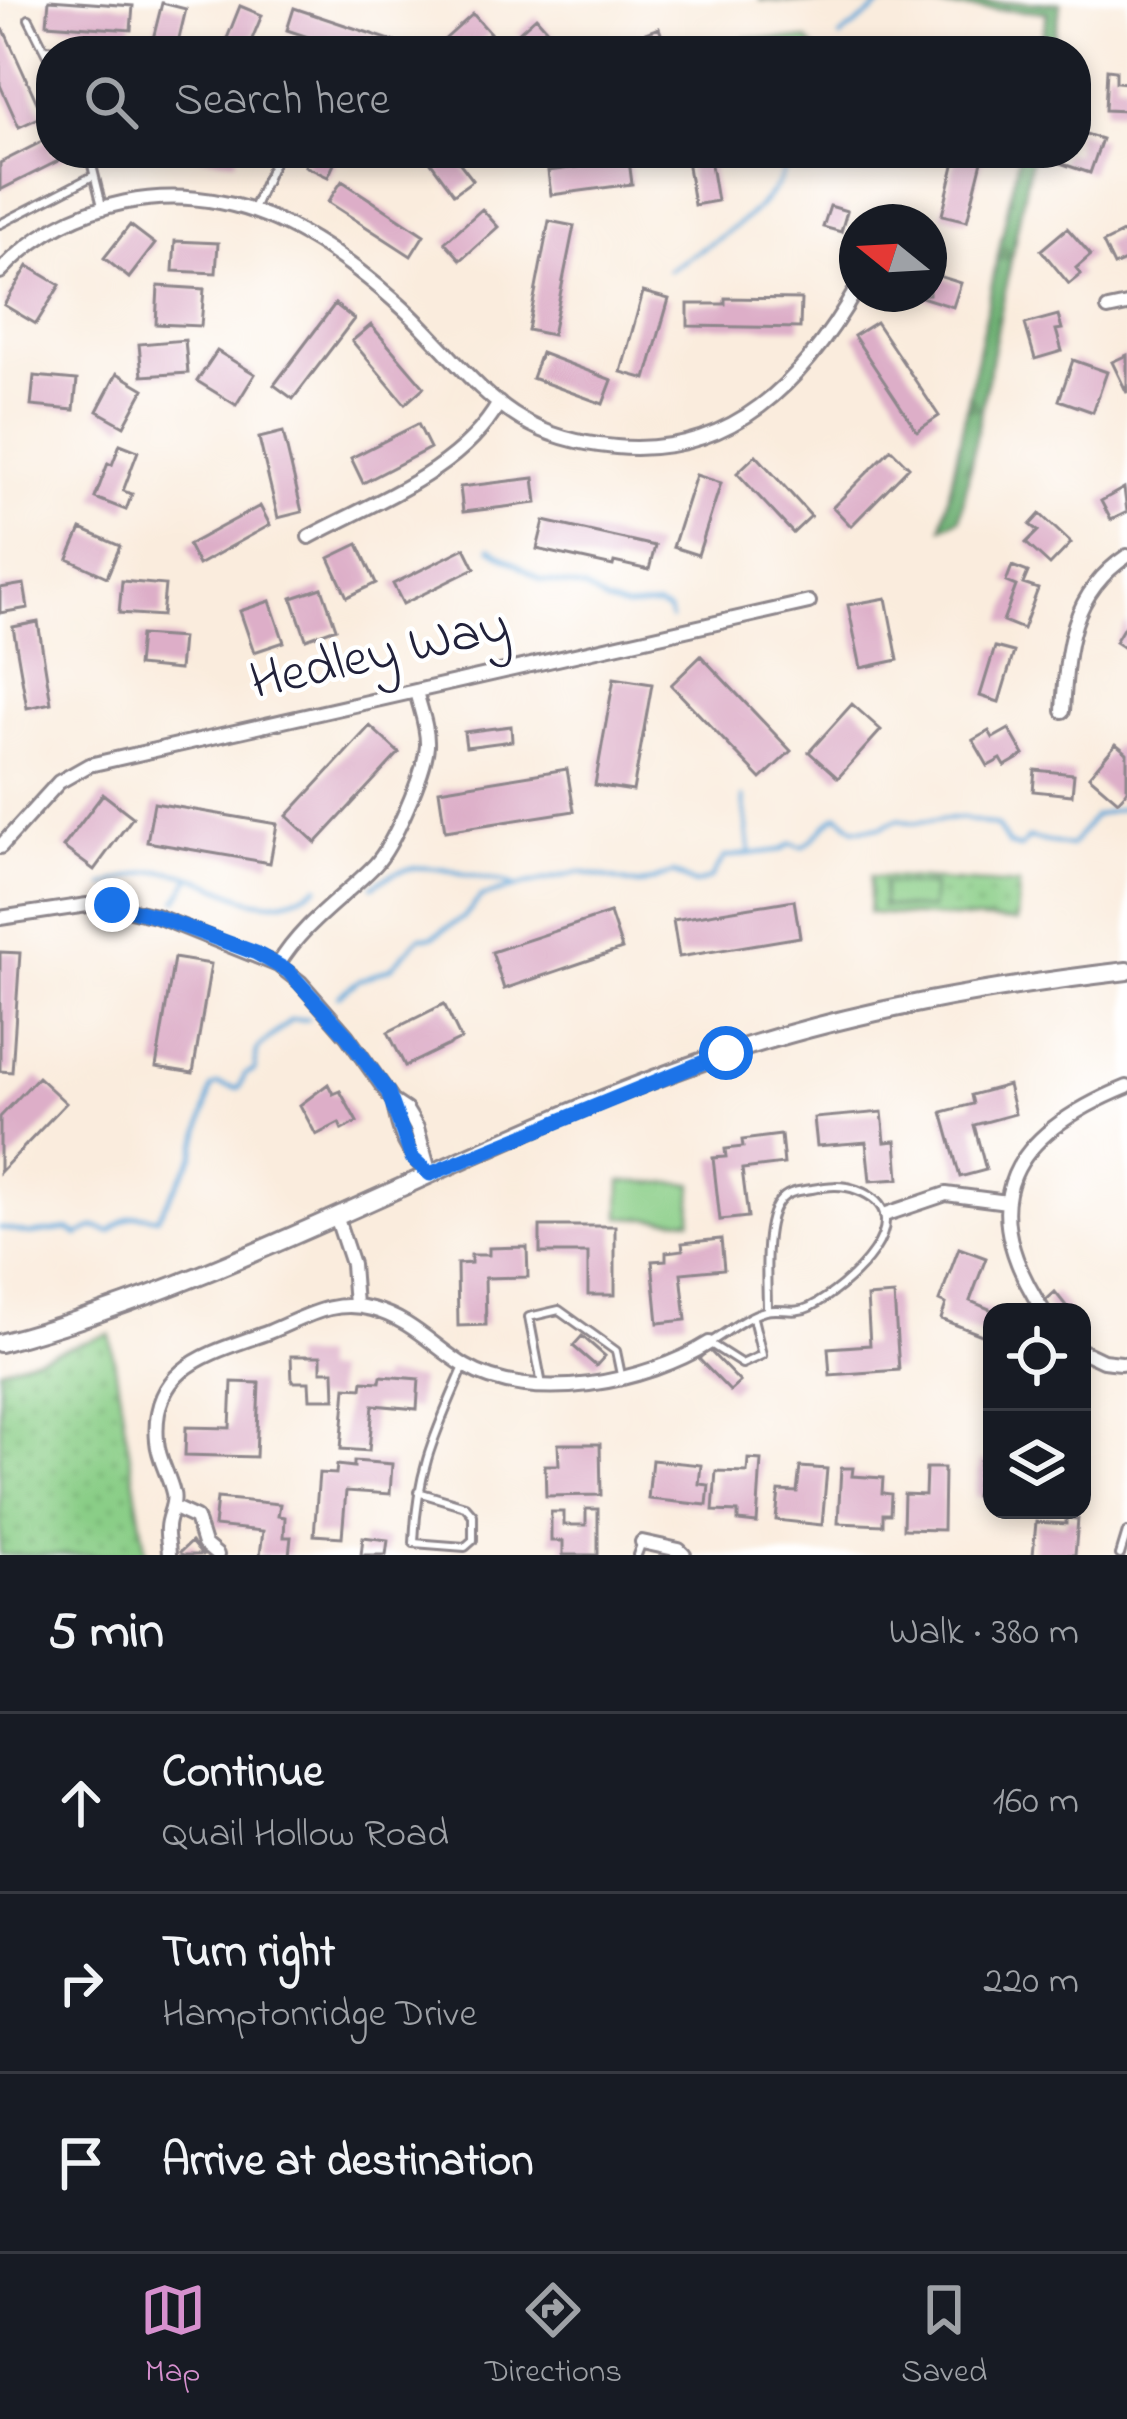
<!DOCTYPE html>
<meta charset="utf-8">
<style>
:root{--surface:#171b24;--page:#242831;--text:#f1f3f6;--muted:#9ea1a6;--line:#363941;--accent:#d690ce}
body{margin:0;font-family:"Indie Flower",sans-serif;background:var(--page);color:var(--text)}
.controls{position:absolute;right:36px;bottom:36px;display:grid;overflow:hidden;border-radius:24px;box-shadow:0 6px 18px #0003}
.controls button{width:108px;height:108px;display:grid;place-items:center;padding:0;border:0;border-bottom:3px solid var(--line);background:var(--surface);color:var(--text);font:60px sans-serif}
.compass{position:absolute;left:839px;top:204px;width:108px;height:108px;border-radius:50%;background:var(--surface);box-shadow:0 6px 18px #0003;rotate:288deg}
.stop{position:absolute;width:36px;height:36px;margin:-27px;border:9px solid #1a73e8;border-radius:50%;background:#fff}
.stop.end{background:#1a73e8;border-color:#fff;box-shadow:0 3px 12px #0008}
.list{margin:0;padding:0;list-style:none}
h2{display:flex;justify-content:space-between;align-items:center;height:156px;margin:0;padding:0 48px;font-size:51px}
h2 small{font-size:39px;font-weight:400;color:var(--muted)}
.list li{display:grid;grid-template-columns:78px 1fr auto;gap:36px;align-items:center;box-sizing:border-box;height:180px;padding:0 48px;border-top:3px solid var(--line)}
.list b{display:block;font-size:45px;white-space:nowrap}
.list p{margin:0;font-size:39px;white-space:nowrap;color:var(--muted)}
.list em{font-size:39px;font-style:normal;color:var(--muted)}
.icon{flex:none;width:66px;height:66px;fill:none;stroke:currentColor;stroke-width:2;stroke-linecap:round;stroke-linejoin:round}
.map{position:relative;flex:none;width:1127px;height:1555px;overflow:hidden}
.search{position:absolute;background:var(--surface);box-shadow:0 6px 18px #0003;left:36px;right:36px;top:36px;height:132px;display:flex;align-items:center;gap:30px;box-sizing:border-box;padding:0 42px;border-radius:48px;color:var(--muted);font-size:45px}
.sheet{height:696px;background:var(--surface)}
nav{display:flex;justify-content:space-around;align-items:center;box-sizing:border-box;height:168px;border-top:3px solid var(--line);background:var(--surface);font-size:33px;color:var(--muted)}
nav a{display:grid;justify-items:center;gap:6px}
nav .on{color:var(--accent)}
.map>svg:first-child{display:block}
</style>
<div class="map">
<svg width="1127" height="1555" viewBox="0 0 1127 1555">
<defs>
<pattern id="grass-dots" width="8" height="8" patternUnits="userSpaceOnUse" patternTransform="scale(3)"><rect width="8" height="8" fill="#8ace87"/><path d="M2 2h.1M6 6h.1" fill="none" stroke="#77b175" stroke-width="1.8" stroke-linecap="round"/></pattern>
<pattern id="forest-firs" width="22" height="20" patternUnits="userSpaceOnUse" patternTransform="scale(3)"><rect width="22" height="20" fill="#6fb174"/><path d="M5 1l3.5 6h-7zM16 11l3.5 6h-7z" fill="#5b9060"/></pattern>
</defs>
<rect width="100%" height="100%" fill="#fff"/>
<filter id="ink" filterUnits="userSpaceOnUse"><feTurbulence type="fractalNoise" baseFrequency=".00833" numOctaves="2"/><feDisplacementMap in="SourceGraphic" scale="24" xChannelSelector="R" yChannelSelector="G"/><feConvolveMatrix kernelMatrix="1 2 1 2 8 2 1 2 1" color-interpolation-filters="sRGB"/></filter>
<filter id="wash" filterUnits="userSpaceOnUse"><feTurbulence type="fractalNoise" baseFrequency=".004" numOctaves="4" result="noise"/><feDisplacementMap in="SourceGraphic" scale="48" xChannelSelector="R" yChannelSelector="G"/><feGaussianBlur stdDeviation="2.7" result="paint"/><feColorMatrix in="noise" values="0 0 0 0 0 0 0 0 0 0 0 0 0 0 0 0 0 1.4 0 .05"/><feComposite in="paint" operator="in"/></filter>
<g filter="url(#wash)">
<rect width="100%" height="100%" fill="#faecdd"/>
<path fill="url(#grass-dots)" stroke="#567861" stroke-width="3" d="M871,876L1019,885L1017,922L869,913Z
M110,1334L146,1555H0V1369Z"/>
<path fill="url(#forest-firs)" stroke="#486a58" stroke-width="3" d="M758,0L1061,3L1052,51H1040L1047,12Z
M1019,153H1032L960,519L942,527Z"/>
<path fill="#8ace87" stroke="#567861" stroke-width="3" d="M745,38L807,40L816,51H740Z
M884,883L933,886L931,909L883,906Z
M621,1181L693,1184L691,1220L620,1217Z"/>
<g fill="none" stroke-linecap="round" stroke-linejoin="round">
<path stroke="#63a8d8" stroke-width="4.5" d="M840,37L887,1L938,0
M669,270C711,242 781,208 790,153
M490,548L541,580L586,589L606,603L626,608L658,606L668,611L671,619
M743,798L750,852
M105,886C123,880 143,871 162,871C221,873 250,929 318,886
M373,886C411,858 435,868 478,877C492,880 503,880 516,887
M177,900L191,878
M338,996L359,980L391,968L420,937H432L463,918L481,897L531,883L581,872L639,885L674,873L695,884L711,878L725,857L782,850L792,843L802,847C815,841 823,824 838,815L855,829L882,827L898,819L912,823L962,818L997,826L1009,845L1020,848L1028,838L1071,846L1094,816L1127,807
M0,1228L30,1234L68,1229L78,1235L95,1227L110,1232C126,1216 135,1212 157,1218L194,1156L211,1088L217,1084L239,1089L245,1074L255,1070C256,1064 255,1058 257,1051C258,1046 283,1029 290,1020L308,1019"/>
</g>
<g id="blocks">
<path fill="#ddaec8" d="M49,0L133,6L131,30L47,24Z
M162,3L186,9L176,51H150Z
M240,6L262,15L247,51H222Z
M294,8L399,43L396,51H350L287,30Z
M473,14L490,33L471,51H432Z
M536,17L566,51H534L518,33Z
M659,28L667,51H640L635,37Z
M4,30L43,116L19,127L0,85V31Z
M1107,69L1116,70V82L1127,83V111L1105,110Z
M1076,131L1102,139L1090,173L1060,163L1064,153H1076Z
M51,137V153H74L0,190V163Z
M189,153H237L236,161L189,156Z
M310,153H339L328,177L305,166Z
M424,153H452L473,180L454,194Z
M686,153H709L717,201L694,205Z
M829,153H856L854,165L828,160Z
M957,153H984L967,221L942,215Z
M629,160L632,184L551,195L548,171Z
M342,181L424,235L411,256L328,202Z
M830,206L847,211L841,232L823,227Z
M482,209L498,227L461,260L445,242Z
M549,221L574,226L552,335L528,330Z
M130,225L155,244L129,278L104,258Z
M1067,228L1091,255L1076,268L1081,274L1069,284L1041,250Z
M1127,231V260L1114,266L1103,243Z
M175,241L218,243L216,273L173,271Z
M28,266L60,285L36,324L4,305Z
M929,273L961,283L953,307L915,295L929,294Z
M158,286L204,289L201,326L156,324Z
M643,292L669,299L646,379L621,372Z
M725,298L801,299L800,328L688,326V304H725Z
M335,304L354,319L293,399L274,385Z
M1058,315L1062,329L1056,330L1062,351L1035,359L1025,324Z
M876,322L939,416L917,431L854,336Z
M371,325L424,387L405,404L352,341Z
M185,340L188,373L142,376L139,344Z
M217,351L255,374L236,405L197,381Z
M541,353L612,380L603,404L532,378Z
M1127,355V393L1112,362Z
M1073,360L1107,372L1093,412L1059,400Z
M117,373L144,389L124,426L97,411Z
M34,376L77,380L74,410L31,406Z
M418,424L430,448L363,483L351,458Z
M283,432L302,512L278,518L259,438Z
M120,444L138,451L123,491L132,494L126,510L95,498L108,463L112,465Z
M891,449L909,467L851,526L833,507Z
M756,455L811,516L793,533L737,473Z
M696,475L721,483L698,555L673,547Z
M534,478L537,503L463,512L460,487Z
M1124,488L1127,512L1111,520L1101,501Z
M260,506L270,525L198,565L188,545Z
M1040,514L1071,543L1050,565L1026,543L1038,531L1030,525Z
M544,521L655,546L649,570L614,562L613,566L537,549Z
M81,529L120,546L107,577L68,559Z
M358,544L376,583L347,597L329,558Z
M465,548L475,568L403,604L393,584Z
M1012,566L1028,572L1023,584L1038,589L1023,629L1003,621L1016,586L1006,582Z
M122,581L165,585L162,616L119,613Z
M24,584L28,608L0,613V588Z
M322,588L336,628L306,639L292,598Z
M886,598L898,660L861,668L848,605Z
M270,601L284,642L254,652L240,611Z
M38,622L51,703L27,708L13,627Z
M1127,622V650L1115,642Z
M140,635L182,638L179,670L137,666Z
M995,647L1014,652L999,702L980,696Z
M701,656L791,751L761,779L671,685Z
M614,678L652,684L633,791L595,785Z
M852,704L881,730L838,778L809,752Z
M370,726L399,753L316,843L287,816Z
M511,726L512,741L466,747L464,732Z
M1009,729L1024,755L1005,766L1001,759L988,766L973,740L989,731L993,738Z
M1116,744L1127,753V791L1118,801L1089,776Z
M567,769L574,811L445,831L439,790Z
M1035,770L1074,774L1072,795L1033,791Z
M103,794L133,817L94,870L63,847Z
M154,803L277,824L270,863L147,842Z
M794,900L800,937L679,957L673,920Z
M610,913L622,949L504,989L492,952Z
M0,952L20,953L12,1072L0,1071Z
M174,958L211,964L193,1073L156,1067Z
M444,1004L461,1039L405,1066L388,1032Z
M38,1077L66,1103L0,1172V1117Z
M328,1084L333,1094L340,1091L357,1122L342,1130L339,1123L316,1135L300,1105Z
M1008,1085L1015,1114L974,1125L986,1170L960,1177L942,1112L973,1104L971,1095Z
M882,1112L885,1142L896,1141L899,1179L870,1181L866,1142L817,1146L814,1118Z
M781,1135L784,1164L742,1169L748,1217L720,1220L713,1158L726,1157L725,1149L743,1147L742,1140Z
M540,1226H615V1295H588V1253H540Z
M721,1239L724,1269L681,1273L686,1320L658,1323L652,1261L666,1260V1252L683,1250L682,1243Z
M527,1247L528,1277L485,1278L486,1325L458,1326L457,1264L471,1263V1255H489V1248Z
M959,1248L986,1258L970,1301L992,1310V1339L941,1319L946,1304L939,1301Z
M1055,1292L1071,1312H1052L1044,1302Z
M894,1295L899,1370L830,1375L828,1348L870,1345L867,1297Z
M582,1336L605,1356L596,1366L573,1346Z
M708,1349L740,1382L730,1391L699,1359Z
M291,1356H321V1371H334L335,1399H310L309,1382H292Z
M381,1376L419,1379L417,1409L373,1405L369,1451L341,1449L346,1387L362,1388L363,1381L380,1382Z
M232,1382L259,1383L256,1457L185,1455L186,1427L230,1428Z
M558,1444H600L601,1495L546,1496L545,1465H559Z
M748,1459L761,1460L757,1523L738,1521V1512L713,1511L716,1471L747,1472Z
M652,1460L701,1465L699,1484L709,1485L707,1505L648,1499Z
M354,1461L392,1464L390,1494L346,1491L342,1537L314,1535L319,1473L336,1474L337,1465L354,1467Z
M980,1461L992,1463V1498L975,1496Z
M800,1467L827,1469L822,1525L776,1520L779,1491L797,1492Z
M841,1468H853L852,1476L883,1478L882,1493L891,1494L890,1514H883V1525L838,1523Z
M926,1468H944L943,1530L903,1529L904,1494L925,1495Z
M217,1498L280,1504L278,1516L285,1517L284,1537H291L289,1555H260L263,1531L214,1526Z
M586,1509H598V1555H563V1541H551V1512H564V1525H586Z
M1066,1518L1078,1519L1075,1555H1033L1036,1522L1066,1524Z
M363,1537L388,1540L386,1555H361Z
M191,1542L202,1555H183L180,1552Z"/>
</g>
</g>
<g filter="url(#ink)">
<use href="#blocks" fill-opacity="0" stroke="#8e878c" stroke-width="3"/>
<g fill="none" stroke-linecap="round" stroke-linejoin="round">
<defs>
<path id="service" d="M29,19L44,49
M51,63L44,49L91,51
M89,153L102,206
M252,211L278,153
M0,224L93,176
M753,1318L762,1355L742,1364L709,1343C726,1333 746,1316 765,1311C780,1307 794,1315 810,1307C846,1289 928,1216 857,1190C841,1184 828,1186 812,1189C799,1191 787,1191 779,1202C762,1223 767,1284 767,1310
M542,1385L529,1317L559,1310L616,1351L621,1375
M418,1492L465,1506L473,1515V1540L465,1547L414,1543C417,1470 435,1434 463,1369
M637,1555L642,1542
M1120,1555L1127,1532"/>
<path id="minor" d="M0,272C68,198 175,179 267,216C312,234 359,269 395,301C439,338 471,389 521,419C550,437 582,444 616,447C732,457 804,381 857,288
M1108,309L1127,305
M309,537C375,501 460,472 499,403
M1063,711C1067,648 1070,594 1127,556
M0,847L59,782L89,765L809,602
M0,918L87,905L112,906L156,916L278,965L300,982L347,1036L394,1102L406,1110L417,1128L430,1174
M278,965C303,923 342,899 375,865C393,846 425,772 427,746C428,727 420,709 416,691
M394,1102C398,1132 407,1154 430,1174
M887,1214L946,1194L1007,1202
M336,1216L352,1264L355,1305
M1044,1312C970,1200 1012,1134 1127,1087
M1082,1351L1103,1361L1121,1363
M172,1507L196,1518L204,1544L217,1555
M642,1542L679,1550L684,1555
M169,1555C169,1546 166,1536 167,1528C167,1516 176,1505 173,1493C169,1475 158,1459 157,1441C150,1364 213,1353 269,1332C304,1318 333,1298 372,1309C410,1319 433,1346 465,1366C532,1406 647,1382 709,1343"/>
<path id="secondary" d="M0,1343C253,1276 479,1135 727,1053C856,1010 992,987 1127,971"/>
</defs>
<use href="#service" stroke="#8e878c" stroke-width="12"/>
<use href="#minor" stroke="#8e878c" stroke-width="18"/>
<use href="#secondary" stroke="#8e878c" stroke-width="22"/>
<use href="#service" stroke="#fff" stroke-width="6"/>
<use href="#minor" stroke="#fff" stroke-width="12"/>
<use href="#secondary" stroke="#fff" stroke-width="16"/>
</g>
</g>
<g fill="none" stroke-linecap="round" stroke-linejoin="round" filter="url(#ink)">
<path stroke="#1a73e8" stroke-width="15" d="M112,905L155,916L256,953L288,971L347,1036L388,1092L412,1158L430,1174L726,1053"/>
</g>
<g text-anchor="middle" dominant-baseline="central" stroke-width="9" stroke-linejoin="round" paint-order="stroke">
<g font-size="54" fill="#22223b" stroke="#fff">
<text transform="translate(380 656) rotate(-13)">Hedley Way</text>
</g>
</g>
</svg>
<div class="controls">
<button><svg class="icon" aria-label="locate" viewBox="0 0 24 24"><circle cx="12" cy="12" r="6"/><path d="M12 2v4M12 18v4M2 12h4M18 12h4"/></svg></button>
<button><svg class="icon" aria-label="layers" viewBox="0 0 24 24"><path d="M12 4l9 5-9 5-9-5zM3 14l9 5 9-5"/></svg></button>
</div>
<svg class="compass" viewBox="-18 -18 36 36"><path d="M0-13l5 13h-10z" fill="#e53935"/><path d="M0 13l5-13h-10z" fill="#9ea1a6"/></svg>
<div class="stop" style="left:726px;top:1053px"></div>
<div class="stop end" style="left:112px;top:905px"></div>
<div class="search"><svg class="icon" aria-label="search" viewBox="0 0 24 24"><circle cx="10" cy="10" r="6"/><path d="M15 15l6 6"/></svg>Search here</div>
</div>
<section class="sheet">
<h2>5 min<small>Walk · 380 m</small></h2>
<ul class="list">
<li><svg class="icon" aria-label="ahead" viewBox="0 0 24 24"><path d="M12 20V5M6 11l6-6 6 6"/></svg><div><b>Continue</b><p>Quail Hollow Road</p></div><em>160 m</em></li>
<li><svg class="icon" aria-label="right" viewBox="0 0 24 24"><path d="M7 20v-9h11M14 6l5 5-5 5"/></svg><div><b>Turn right</b><p>Hamptonridge Drive</p></div><em>220 m</em></li>
<li><svg class="icon" aria-label="arrive" viewBox="0 0 24 24"><path d="M6 21V4h12l-3 4 3 4H6"/></svg><div><b>Arrive at destination</b></div></li>
</ul>
</section>
<nav>
<a class="on"><svg class="icon" aria-label="map" viewBox="0 0 24 24"><path d="M3 6l6-2 6 2 6-2v14l-6 2-6-2-6 2zM9 4v14M15 6v14"/></svg>Map</a>
<a><svg class="icon" aria-label="directions" viewBox="0 0 24 24"><path d="M12 3l9 9-9 9-9-9zM9 14v-3h6M13 9l2 2-2 2"/></svg>Directions</a>
<a><svg class="icon" aria-label="saved" viewBox="0 0 24 24"><path d="M7 4h10v16l-5-4-5 4z"/></svg>Saved</a>
</nav>
